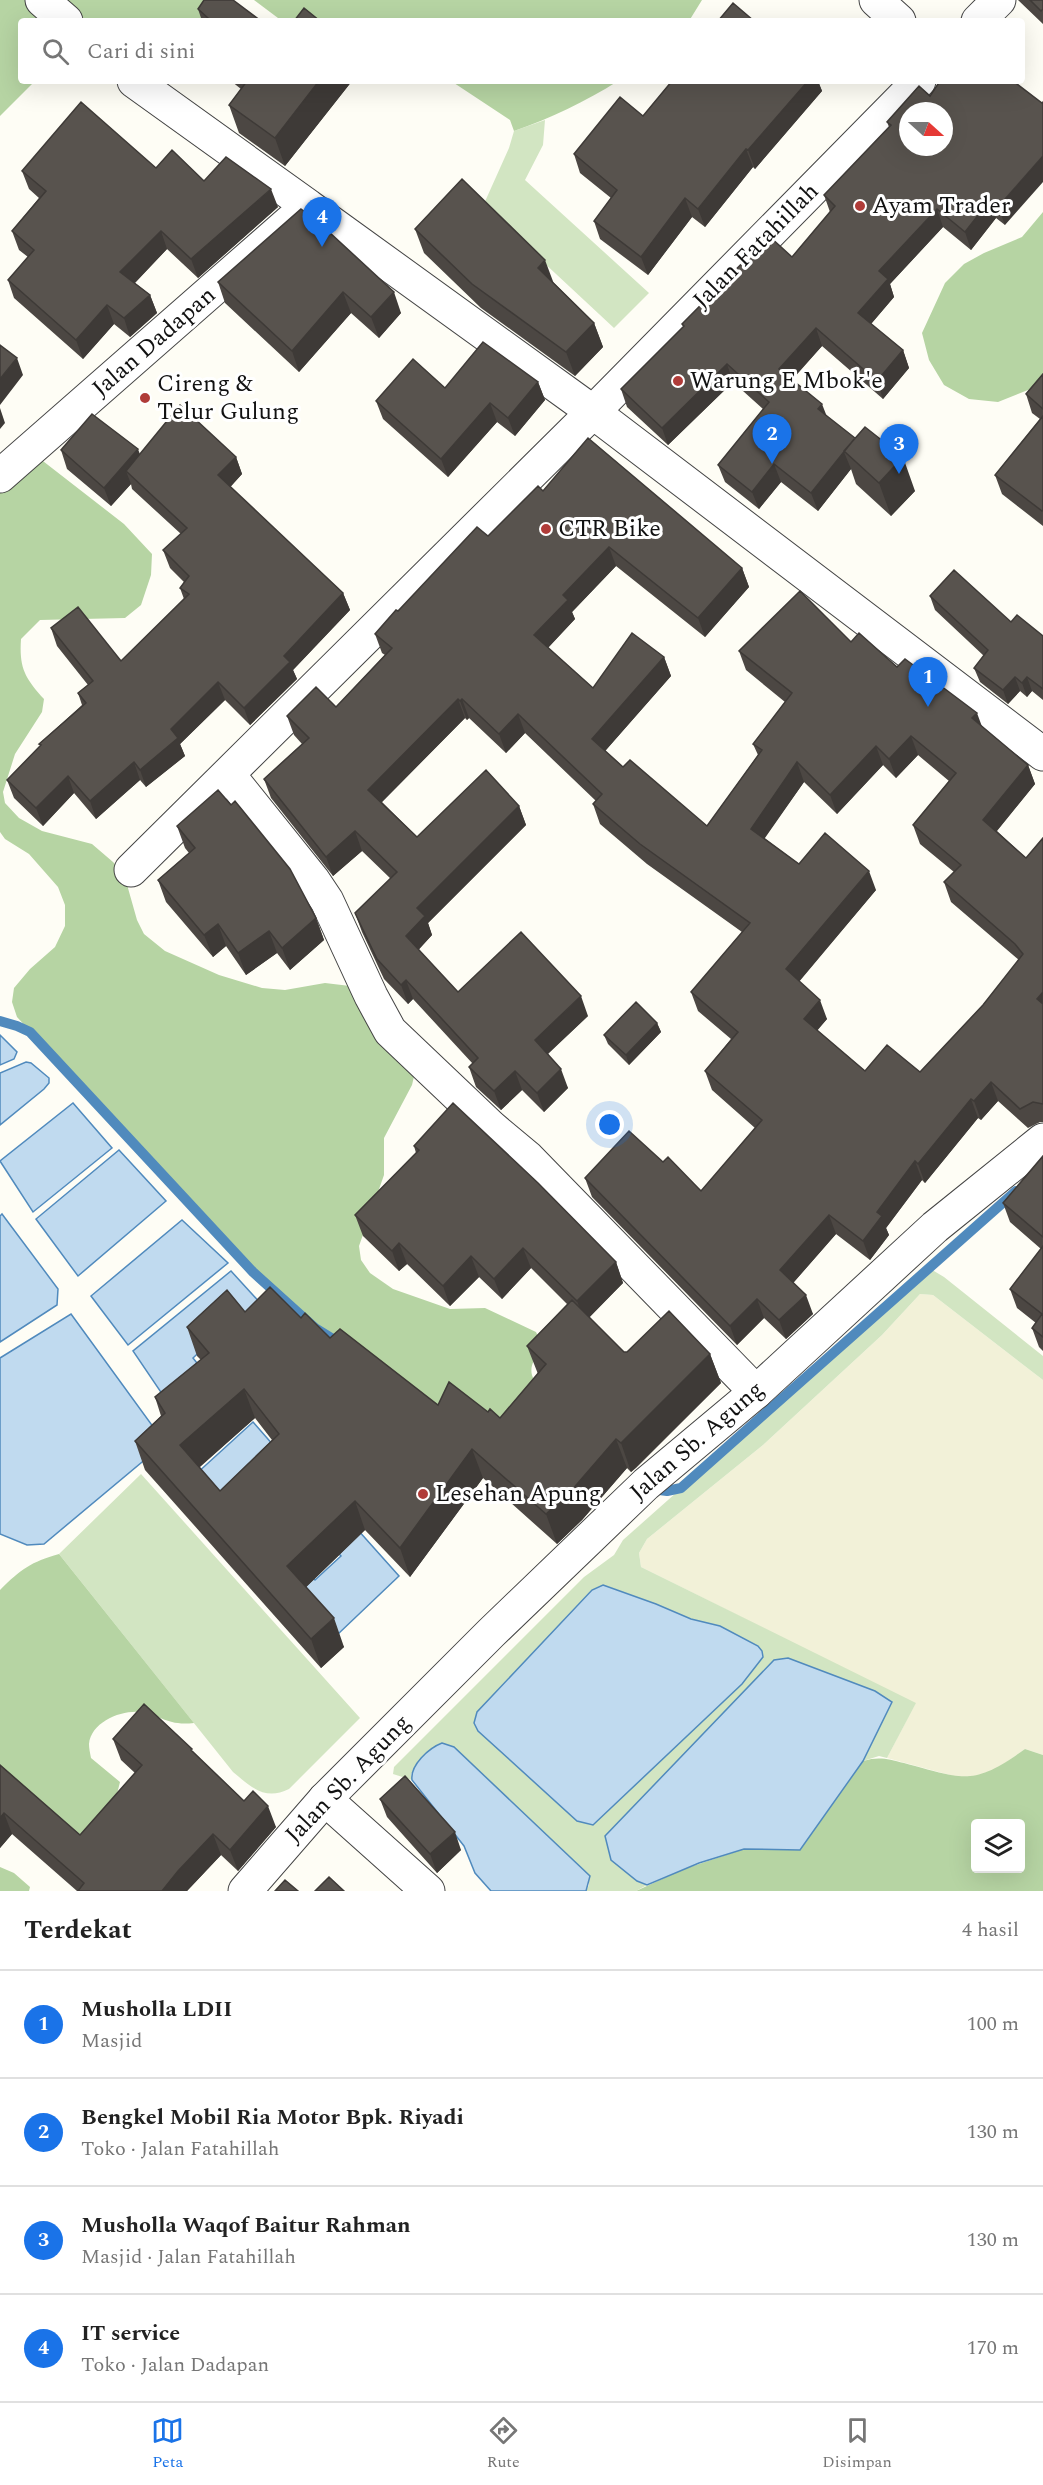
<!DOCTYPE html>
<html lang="id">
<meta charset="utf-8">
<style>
:root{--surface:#fff;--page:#f6f6f6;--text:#222;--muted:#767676;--line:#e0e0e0;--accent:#1a73e8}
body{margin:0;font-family:Spectral,serif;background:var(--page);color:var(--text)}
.controls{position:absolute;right:18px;bottom:18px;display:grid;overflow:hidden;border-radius:6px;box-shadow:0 6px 24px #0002}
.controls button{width:54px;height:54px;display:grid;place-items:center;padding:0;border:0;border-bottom:2px solid var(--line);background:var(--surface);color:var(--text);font:30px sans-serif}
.compass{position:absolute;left:899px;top:102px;width:54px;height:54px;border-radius:50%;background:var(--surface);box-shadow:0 6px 24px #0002;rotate:111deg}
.you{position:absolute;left:610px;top:1125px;width:21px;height:21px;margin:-15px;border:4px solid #fff;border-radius:50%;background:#1a73e8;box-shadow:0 0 0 9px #1a73e833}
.badge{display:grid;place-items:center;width:39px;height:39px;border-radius:50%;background:var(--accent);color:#fff;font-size:20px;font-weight:700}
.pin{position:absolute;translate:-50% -50px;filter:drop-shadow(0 2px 3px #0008)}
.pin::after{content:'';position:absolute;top:32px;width:21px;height:18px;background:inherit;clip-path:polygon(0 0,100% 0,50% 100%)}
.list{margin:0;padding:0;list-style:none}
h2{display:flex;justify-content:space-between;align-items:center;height:78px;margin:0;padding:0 24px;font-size:26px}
h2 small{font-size:20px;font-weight:400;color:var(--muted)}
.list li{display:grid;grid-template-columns:39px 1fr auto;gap:18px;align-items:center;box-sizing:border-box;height:108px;padding:0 24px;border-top:2px solid var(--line)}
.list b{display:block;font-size:22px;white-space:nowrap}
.list p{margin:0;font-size:20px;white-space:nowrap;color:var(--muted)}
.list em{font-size:20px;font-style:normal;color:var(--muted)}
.icon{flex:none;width:33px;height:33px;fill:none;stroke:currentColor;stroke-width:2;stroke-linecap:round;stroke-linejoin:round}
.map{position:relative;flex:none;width:1043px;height:1891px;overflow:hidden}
.search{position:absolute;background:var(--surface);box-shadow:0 6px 24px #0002;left:18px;right:18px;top:18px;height:66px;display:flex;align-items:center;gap:15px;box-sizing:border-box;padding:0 21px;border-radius:6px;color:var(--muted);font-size:22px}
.sheet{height:510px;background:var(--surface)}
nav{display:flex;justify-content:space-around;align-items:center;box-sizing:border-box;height:84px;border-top:2px solid var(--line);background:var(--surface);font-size:16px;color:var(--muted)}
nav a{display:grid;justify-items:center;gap:3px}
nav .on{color:var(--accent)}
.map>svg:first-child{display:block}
</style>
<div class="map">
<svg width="1043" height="1891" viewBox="0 0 1043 1891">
<rect width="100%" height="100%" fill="#fefdf5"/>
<path fill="#f2f1d8" d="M920,1294L933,1295L1043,1380V1755L1025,1749L997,1769L978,1776L957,1777L887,1758L915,1704L641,1567L639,1553L647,1539L763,1445L882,1335Z"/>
<path fill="#d2e5c2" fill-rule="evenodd" d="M545,120L543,145L525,180L649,293L614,328L483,206L509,148L514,131Z
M929,1268L944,1277L1043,1356V1380L933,1295L920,1294L882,1335L763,1445L647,1539L639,1553L641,1567L916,1703L887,1758L879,1756L863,1761L892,1702L875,1691L788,1658L774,1660L764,1673L637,1881L647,1885L636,1891H586L589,1885V1876L563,1851L411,1773L412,1780L393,1774L394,1767L584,1577L614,1555L623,1540ZM604,1585L656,1604L691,1619L720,1626L758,1646L763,1657L742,1684L593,1825L477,1712L592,1590Z
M141,1474L360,1718L289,1789C265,1801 251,1787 233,1772L59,1554Z"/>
<path fill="#b6d4a3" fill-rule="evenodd" d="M0,0H217L201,21H21V81H35L0,116Z
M254,0H702L689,21H282Z
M451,81H618C585,102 551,118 514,131L510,120Z
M1043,212V384L998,402L969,399L944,385L929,360L922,333L945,283L964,264L984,253L1022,237Z
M30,451L124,524L152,554L151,575L141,605L125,618L40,620L21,639C19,668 25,678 44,699L42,712L15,754L3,792L5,803L19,818L42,831L92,844L113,862L124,874L137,920L144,934L165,951L219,975L262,988L285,990L325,983L350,986L416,1068L412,1085L384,1138V1175L359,1246L361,1260L370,1273L393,1289L450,1309L485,1308L536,1332L541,1343C532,1367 524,1371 543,1391L513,1422L429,1403L315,1328L253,1272L17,1017L12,1002L14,988L30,969L55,947L65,926V905L58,887L29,854L5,839L0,832V477Z
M59,1554L194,1723C166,1726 162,1715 140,1712C121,1710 91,1722 89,1744C89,1748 90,1753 91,1758L120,1782L115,1802L96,1851L0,1766V1590C21,1569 31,1562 59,1554Z
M1025,1749L1043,1755V1891H636L684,1869L744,1849L800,1850L863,1761C879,1756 888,1759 904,1763C964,1779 972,1787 1025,1749ZM976,1824H1020V1868H976Z
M0,1867L14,1873L30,1887L29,1891H0Z"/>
<path fill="#c0daef" stroke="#508abd" stroke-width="1.5" d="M0,1035L17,1052L14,1059L0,1065Z
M26,1062L31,1063L49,1078V1083L44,1089L0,1125V1073Z
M73,1103L112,1148L33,1212L0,1161Z
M119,1150L166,1201L78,1276L36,1219Z
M2,1214L58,1289L57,1305L0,1342V1216Z
M182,1220L228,1263L128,1345L91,1296Z
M231,1271L273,1317H236L193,1358L212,1382L175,1413L133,1351Z
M71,1314L162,1439L154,1452L44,1544L27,1545L0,1534V1358Z
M253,1422L288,1462L231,1516L195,1475Z
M307,1473L399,1576L337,1635L246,1533L286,1549L315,1580L341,1556L314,1528Z
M603,1585L656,1604L691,1619L720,1626L758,1646L762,1651L763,1657L742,1684L593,1825L577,1821L478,1731L474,1723L477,1712L592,1590Z
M788,1658L875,1691L892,1702L863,1761L800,1850L744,1849L699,1863L647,1885L637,1881L611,1860L605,1836L774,1660Z
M442,1743L454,1747L590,1876L586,1891H491L475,1873L464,1846L412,1780C410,1765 429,1748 442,1743Z"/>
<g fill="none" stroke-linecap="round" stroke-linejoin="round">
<path stroke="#508abd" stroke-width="10" d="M0,1021L17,1026L30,1032L253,1272L315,1328L341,1344
M652,1489L667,1491L681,1488L1016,1191"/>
<defs>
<path id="minor" d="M42,0L66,21
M876,0L899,21
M978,21L999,0
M134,81L308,206
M0,476L308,206L593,412L1043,754
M228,774L313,880L327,901L371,996L390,1031L491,1127L528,1158L756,1392
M131,870L593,412L919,81
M325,1799L428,1891"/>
<path id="tertiary" d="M245,1891L325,1799L491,1633L646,1484L756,1392L935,1227L1043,1140"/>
</defs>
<use href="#minor" stroke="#444" stroke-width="35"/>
<use href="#tertiary" stroke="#444" stroke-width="35"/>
<use href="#minor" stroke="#fff" stroke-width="33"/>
<use href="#tertiary" stroke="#fff" stroke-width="33"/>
</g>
<path fill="#4c4743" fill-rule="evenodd" d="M1018,0H1043V24Z
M198,9L261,21H202Z
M231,81H352L285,166L239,133L229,105L241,89Z
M672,81H818L822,91L755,169L753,167L705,227L692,217L648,275L600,239L594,221L611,198L580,173L574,154L643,116Z
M1013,81L1005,225L996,218L971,250L943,227L890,284L894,297L871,324L903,350L909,368L883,399L822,346L792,380L826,416L915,491L891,516L856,484L851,469L818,511L781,482L759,509L725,482L718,465L763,409L733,382L668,445L627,407L621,389L683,327L682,324L792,257L830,212L824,195L889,127L887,122L930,96Z
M156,168L204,181L278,207L198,278L167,249L135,283L150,295L157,313L130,337L114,324L83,359L14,298L8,280L28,257L19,250L12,231L39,198L29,189L22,171Z
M415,229L554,283L594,323L603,347L575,376L481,308L424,253Z
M331,234L401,313L379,338L351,313L299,372L225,303L218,282Z
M1043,374V526L1002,494L995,475L1040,419L1032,413L1026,394Z
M538,382L545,400L515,436L497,422L448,477L383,419L376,401L445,388Z
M61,450L140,454L236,457L242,474L230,487L343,593L350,610L293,670L297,679L250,725L225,700L180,744L185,756L146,787L140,780L96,819L74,793L43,826L14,798L7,780L40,746L39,744L82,705L78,693L88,685L57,646L51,628L121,661L184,599L180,588L184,582L170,568L163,550L181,534L132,489L131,484L111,506L67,469Z
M543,491L742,568L749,587L705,637L616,566L572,612L575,619L548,648L593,688L664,657L671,676L605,751L623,767L707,826L758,755L753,744L785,702L746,670L739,651L851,642L897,667L981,726L1028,765L1035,784L997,831L1026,858L1043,838V1122H1040L1028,1128L998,1101L981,1120L978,1118L925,1183L922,1180L886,1228L889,1235L870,1260L836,1234L793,1283L813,1314L786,1339L764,1318L737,1345L592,1197L585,1178L663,1162L701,1191L755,1128L712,1090L705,1071L731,1039L698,1011L691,992L742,932L647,864L600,824L593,804L596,801L525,733L506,753L469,718L467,720L465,718L382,802L417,837L519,806L526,825L428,923L432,935L418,950L458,992L588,1016L548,1054L568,1088L544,1112L522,1090L501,1110L476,1087L469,1067L473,1064L413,999L408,1004L384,979L362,932L355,913L391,879L362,851L333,876L271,798L264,779L302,744L294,735L287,716L336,707L385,655L382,653L375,634L398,611ZM918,755L949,781L913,825L920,844L954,872L944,882L951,902L1019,960L983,1005L920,1072L865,1071L817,1030L827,1019L799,981L876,890L799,864L764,838L804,782L837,814L883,765L896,778Z
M930,596L1011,622L1043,636V700L1032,691L1027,697L1020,691L1008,704L980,682L974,668L984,656L935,610Z
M177,826L316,918L324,940L290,970L277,953L246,975L226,946L213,957L166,902L158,880L189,853L185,848Z
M657,1023L661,1032L629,1065L608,1044L604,1035Z
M414,1146L616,1262L623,1283L589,1317L624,1352L710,1354L721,1383L636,1468L631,1472L627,1468L582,1520L557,1544L483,1478L410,1577L365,1530L306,1587L344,1647L321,1668L145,1470L135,1441L161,1416L155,1397L201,1360L197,1356L187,1327L245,1312L301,1318L330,1338L438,1405L488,1412L500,1418L538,1374L527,1346L567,1304L531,1268L502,1299L479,1277L450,1306L407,1264L399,1271L363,1236L355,1215L416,1153ZM255,1418L272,1440L220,1491L199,1467Z
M1043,1156V1351L1039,1347L1032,1328L1036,1323L1017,1308L1010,1289L1041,1249L1010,1222L1003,1203Z
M113,1739L194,1753L244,1801L276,1827L238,1871L221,1855L187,1891H77L12,1834L0,1848V1765L80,1835L135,1773L121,1760Z
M380,1799L461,1850L437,1873L387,1817Z"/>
<path fill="#3e3a37" d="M319,81H352L285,166L275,138Z
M808,81H818L822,91L755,169L748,150Z
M746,149L753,167L705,227L698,209Z
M1043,156V182L1005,225L998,207Z
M271,189L278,207L198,278L191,259Z
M685,198L692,217L648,275L641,257Z
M990,200L996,218L971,250L965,232Z
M937,209L943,227L890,284L894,297L865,331L858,313L879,271Z
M161,231L167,249L127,291L120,272Z
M545,260L554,284L538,268Z
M343,292L351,313L299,372L292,351Z
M394,292L401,313L379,338L371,317Z
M150,295L157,313L130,337L124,318Z
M107,305L114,324L83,359L76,340Z
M594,323L603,347L575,376L566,352Z
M816,328L822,346L785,387L779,369Z
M903,350L909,368L883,399L877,381Z
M17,358L23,375L0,405V379Z
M727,364L733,382L668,445L662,428Z
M538,382L545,400L515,436L508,418Z
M490,403L497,422L448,477L441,459Z
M822,404L829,422L818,409Z
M0,408L5,423L0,429Z
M138,449L145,468L126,471L131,484L111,506L104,488Z
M844,452L851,469L818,511L811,493Z
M236,457L242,474L225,493L218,475Z
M903,457L915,491L891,516L879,483Z
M774,464L781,482L759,509L752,492Z
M609,547L616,566L572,612L575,619L541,655L534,635L563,595Z
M742,568L749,587L705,637L698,618Z
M343,593L350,610L293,670L297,679L250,725L244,708L284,656Z
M664,657L671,676L599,758L592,739Z
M1015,677L1020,691L1008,704L1003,690Z
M1027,677L1032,691L1027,697L1022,683Z
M218,682L225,700L180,744L185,756L146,787L140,770L171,729Z
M458,699L465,718L375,809L368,790Z
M462,699L469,718L467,720L460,701Z
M977,713L984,732L972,718Z
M518,714L525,733L506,753L499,734Z
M911,736L918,755L896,778L889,759Z
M876,746L883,765L837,814L830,795Z
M134,762L140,780L96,819L90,801Z
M797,762L804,782L758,848L751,829Z
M1028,765L1035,784L990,839L983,820Z
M68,776L74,793L43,826L36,808Z
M519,806L526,825L428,923L432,935L413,956L406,936L417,908Z
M355,831L362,851L333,876L326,857Z
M869,871L876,890L793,989L786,969Z
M316,918L324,940L290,970L282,948Z
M218,924L226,946L213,957L204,935Z
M269,931L277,953L246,975L238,953Z
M406,980L413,999L408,1004L401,985Z
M1043,992V1016L1037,999Z
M581,996L588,1016L542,1059L535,1040Z
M820,1000L827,1019L811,1038L804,1019Z
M657,1023L661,1032L629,1065L626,1055Z
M561,1069L568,1088L544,1112L537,1093Z
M515,1071L522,1090L501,1110L494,1091Z
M991,1082L998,1101L981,1120L974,1101Z
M971,1099L978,1118L925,1183L918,1164Z
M915,1161L922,1180L886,1228L889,1235L870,1260L863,1241L877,1212Z
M829,1215L836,1234L787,1290L780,1270Z
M399,1243L407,1264L399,1271L392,1251Z
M523,1248L531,1268L502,1299L494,1279Z
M471,1256L479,1277L450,1306L443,1286Z
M616,1262L623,1283L585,1322L577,1301Z
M806,1295L813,1314L786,1339L779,1320Z
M757,1299L764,1318L737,1345L730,1326Z
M710,1354L721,1383L631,1472L621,1443Z
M244,1389L255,1418L191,1475L180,1445Z
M616,1439L627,1468L582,1520L557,1544L546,1514Z
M472,1449L483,1478L410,1577L400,1548Z
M355,1501L365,1530L298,1595L287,1566Z
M334,1618L344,1647L321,1668L311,1639Z
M268,1806L276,1827L238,1871L230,1850Z
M4,1813L12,1834L0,1848V1818Z
M455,1832L461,1850L437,1873L430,1854Z
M213,1834L221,1855L187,1891H162L178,1871Z"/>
<path fill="#58534e" stroke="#3e3a37" stroke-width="1.5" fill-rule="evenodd" d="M204,0H233L261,21H208L209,19L198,9Z
M1030,0H1043V9L1041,11Z
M733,3L754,21H718Z
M304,8L320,21H294Z
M247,81H319L275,138L229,105Z
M672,81H808L748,150L746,149L698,209L685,198L641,257L594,221L617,190L574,154L620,97L643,116Z
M940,81H1013L1042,103L1043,102V156L998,207L990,200L965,232L937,209L879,271L888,279L858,313L903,350L877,381L816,328L779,369L822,404L818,409L855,438L811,493L774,464L752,492L718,465L769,402L727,364L662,428L621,389L684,326L682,324L769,236L792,257L835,206L824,195L891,125L887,122L919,86L930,96ZM908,111H944V147H908Z
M81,102L156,168L172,150L204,181L226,157L271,189L191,259L161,231L120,272L150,295L124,318L107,305L76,340L8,280L34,250L12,231L46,191L22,171Z
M462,179L545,260L538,268L594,323L566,352L472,284L415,229Z
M301,209L329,229L328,231L394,292L371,317L343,292L292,351L218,282Z
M483,342L538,382L508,418L490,403L441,459L376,401L413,359L445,388Z
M0,345L17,358L0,379Z
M1043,374V409L1026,394Z
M180,405L236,457L218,475L343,593L284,656L290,662L244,708L218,682L171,729L178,738L140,770L134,762L90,801L68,776L36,808L7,780L41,745L39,744L86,703L78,693L93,681L51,628L78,607L121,661L189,594L180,588L189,576L163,550L187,528L126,471Z
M92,414L138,449L104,488L61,450Z
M1043,416V510L1042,511L995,475Z
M865,427L903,457L879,483L844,451Z
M588,438L742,568L698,618L609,547L563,595L568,600L534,635L593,688L632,633L664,657L592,739L623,767L630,760L707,826L762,750L753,744L792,693L739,651L800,591L851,642L859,633L897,667L905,659L977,713L972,718L1028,765L983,820L1026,858L1043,838V992L1037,999L1043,1004V1104L1033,1102L1020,1109L991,1082L974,1101L971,1099L918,1164L915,1161L877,1212L882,1216L863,1241L829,1215L780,1270L806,1295L779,1320L757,1299L730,1326L585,1178L629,1131L663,1162L668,1157L701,1191L762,1120L705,1071L738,1032L691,992L750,923L640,844L593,804L602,794L518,714L499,734L462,699L460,701L458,699L368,790L417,837L486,770L519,806L417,908L425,916L406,936L458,992L521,932L581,996L535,1040L561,1069L537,1093L515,1071L494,1091L469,1067L478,1058L406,980L401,985L377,959L355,913L397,872L355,831L326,857L264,779L309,738L287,716L316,687L336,707L392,648L375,634L396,610L398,611L477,527L488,536L538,486L543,491ZM911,736L956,773L913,825L961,865L944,882L1015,944L1023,954L983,1005L920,1072L887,1045L865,1071L804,1019L820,1000L786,969L869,871L825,833L799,864L751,829L797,762L830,795L876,746L889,759Z
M954,570L1011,622L1017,615L1043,636V689L1027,677L1022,683L1015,677L1003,690L974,668L988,650L930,596Z
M218,790L231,805L235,801L290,869L316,918L282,948L269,931L238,953L218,924L204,935L158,880L195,848L177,826Z
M636,1002L657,1023L626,1055L604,1035Z
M453,1103L538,1183L616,1262L577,1301L523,1248L494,1279L471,1256L443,1286L399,1243L392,1251L355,1215L419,1150L414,1146Z
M1043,1156V1237L1003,1203Z
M1043,1246V1337L1032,1328L1042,1314L1010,1289Z
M270,1287L301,1318L305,1313L330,1338L340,1329L438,1405L449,1382L488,1412L490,1409L500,1418L546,1364L527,1346L572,1300L624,1352H627L669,1311L710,1354L621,1443L616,1439L571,1491L546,1514L472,1449L400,1548L355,1501L287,1566L334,1618L311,1639L135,1441L165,1413L155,1397L209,1353L187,1327L227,1290L245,1312ZM244,1389L279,1434L220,1491L180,1445Z
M144,1704L192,1749L191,1750L244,1801L253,1791L268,1806L230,1850L213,1834L178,1871L162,1891H78L84,1883L4,1813L0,1818V1765L80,1835L142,1765L113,1739Z
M405,1776L455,1832L430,1854L380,1799Z
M329,1877L344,1891H315Z
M285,1880L298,1891H275Z"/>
<g fill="#b03c39" stroke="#fff" stroke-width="2">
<circle cx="860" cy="206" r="6"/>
<circle cx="678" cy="381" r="6"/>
<circle cx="145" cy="398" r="6"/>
<circle cx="546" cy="529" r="6"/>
<circle cx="423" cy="1494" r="6"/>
</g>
<g text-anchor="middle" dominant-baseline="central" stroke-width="6" stroke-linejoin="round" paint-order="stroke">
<g font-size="24" fill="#111" stroke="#fff" text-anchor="start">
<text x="872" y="206">Ayam Trader</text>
<text x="690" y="381">Warung E Mbok'e</text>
<text x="157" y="384">Cireng &amp;<tspan x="157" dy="28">Telur Gulung</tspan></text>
<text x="558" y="529">CTR Bike</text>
<text x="435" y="1494">Lesehan Apung</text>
</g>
<g font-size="24" fill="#111" stroke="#fff">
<text transform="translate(756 246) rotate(-45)">Jalan Fatahillah</text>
<text transform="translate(154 342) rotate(-41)">Jalan Dadapan</text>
<text transform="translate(697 1441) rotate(-41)">Jalan Sb. Agung</text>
<text transform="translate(348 1779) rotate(-46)">Jalan Sb. Agung</text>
</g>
</g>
</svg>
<div class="controls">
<button><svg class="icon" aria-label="layers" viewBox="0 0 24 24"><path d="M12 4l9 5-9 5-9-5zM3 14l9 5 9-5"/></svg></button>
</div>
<svg class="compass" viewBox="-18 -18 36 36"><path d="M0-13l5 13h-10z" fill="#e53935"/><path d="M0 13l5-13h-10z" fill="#767676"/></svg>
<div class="you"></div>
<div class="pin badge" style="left:928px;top:707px">1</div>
<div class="pin badge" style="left:772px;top:464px">2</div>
<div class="pin badge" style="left:899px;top:474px">3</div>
<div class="pin badge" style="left:322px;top:247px">4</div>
<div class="search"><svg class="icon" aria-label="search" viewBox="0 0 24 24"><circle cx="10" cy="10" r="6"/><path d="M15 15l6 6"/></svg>Cari di sini</div>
</div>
<section class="sheet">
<h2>Terdekat<small>4 hasil</small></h2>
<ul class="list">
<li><span class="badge">1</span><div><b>Musholla LDII</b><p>Masjid</p></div><em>100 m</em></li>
<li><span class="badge">2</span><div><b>Bengkel Mobil Ria Motor Bpk. Riyadi</b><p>Toko · Jalan Fatahillah</p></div><em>130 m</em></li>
<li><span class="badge">3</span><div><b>Musholla Waqof Baitur Rahman</b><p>Masjid · Jalan Fatahillah</p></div><em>130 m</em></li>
<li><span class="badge">4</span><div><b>IT service</b><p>Toko · Jalan Dadapan</p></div><em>170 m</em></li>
</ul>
</section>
<nav>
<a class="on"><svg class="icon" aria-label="map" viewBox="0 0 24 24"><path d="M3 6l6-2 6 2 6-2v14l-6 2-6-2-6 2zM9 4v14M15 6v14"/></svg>Peta</a>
<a><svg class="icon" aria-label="directions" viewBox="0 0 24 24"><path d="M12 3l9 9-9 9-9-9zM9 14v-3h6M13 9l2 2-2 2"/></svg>Rute</a>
<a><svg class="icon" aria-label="saved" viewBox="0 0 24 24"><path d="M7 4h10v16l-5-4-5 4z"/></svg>Disimpan</a>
</nav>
